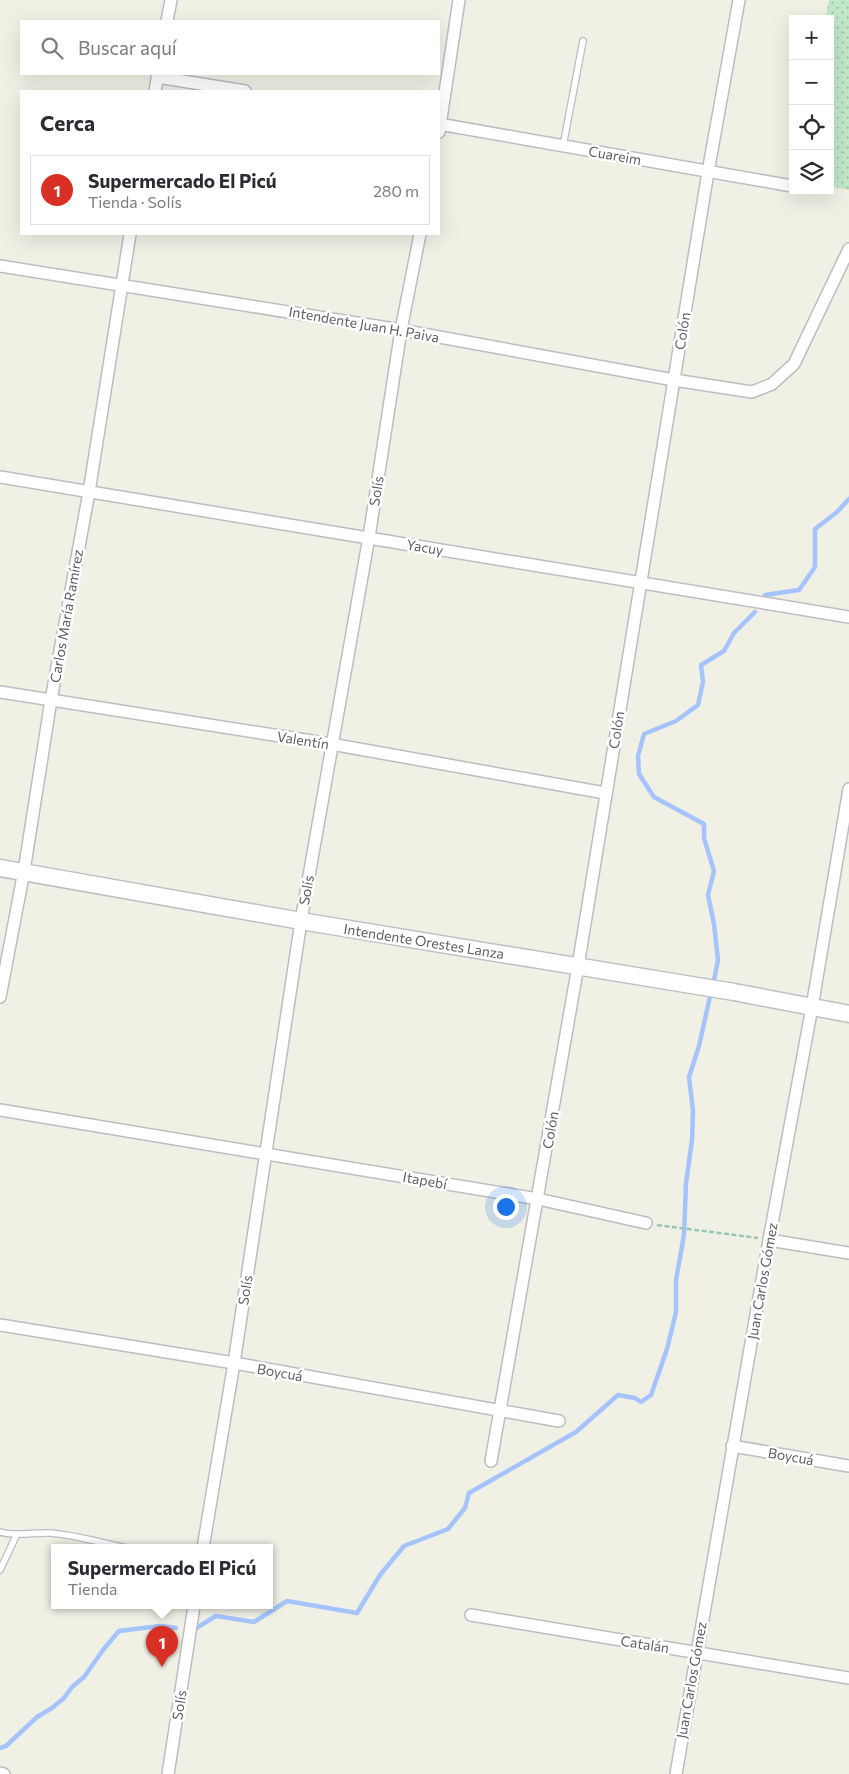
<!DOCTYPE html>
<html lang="es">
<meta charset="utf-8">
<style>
:root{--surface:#fff;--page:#f7f7f7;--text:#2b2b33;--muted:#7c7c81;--line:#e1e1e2;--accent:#d93025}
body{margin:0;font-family:Commissioner,sans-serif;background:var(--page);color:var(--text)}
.controls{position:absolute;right:15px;top:15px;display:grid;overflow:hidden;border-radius:0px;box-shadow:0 5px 20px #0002}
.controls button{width:45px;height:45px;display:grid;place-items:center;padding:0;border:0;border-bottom:1px solid var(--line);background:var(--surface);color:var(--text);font:25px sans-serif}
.you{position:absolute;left:505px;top:1206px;width:18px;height:18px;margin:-12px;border:4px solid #fff;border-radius:50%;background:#1a73e8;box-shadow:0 0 0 8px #1a73e833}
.badge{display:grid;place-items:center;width:32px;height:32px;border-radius:50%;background:var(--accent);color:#fff;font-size:16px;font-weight:700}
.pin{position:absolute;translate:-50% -41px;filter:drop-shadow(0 1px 2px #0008)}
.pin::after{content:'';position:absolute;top:26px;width:18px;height:15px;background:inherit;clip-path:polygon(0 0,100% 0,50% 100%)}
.popup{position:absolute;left:51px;top:1544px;width:222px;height:65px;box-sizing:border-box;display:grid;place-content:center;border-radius:0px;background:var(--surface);filter:drop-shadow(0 1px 4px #0005);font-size:16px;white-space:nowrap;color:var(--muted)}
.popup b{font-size:19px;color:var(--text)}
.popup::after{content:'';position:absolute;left:50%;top:100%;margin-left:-10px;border:10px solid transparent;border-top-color:var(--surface)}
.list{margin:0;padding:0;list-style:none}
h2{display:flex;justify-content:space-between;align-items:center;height:65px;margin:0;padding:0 20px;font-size:21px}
h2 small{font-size:16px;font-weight:400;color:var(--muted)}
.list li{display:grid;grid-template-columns:32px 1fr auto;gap:15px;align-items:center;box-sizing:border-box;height:70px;margin:0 10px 10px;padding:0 10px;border:1px solid var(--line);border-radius:0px}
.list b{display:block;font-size:19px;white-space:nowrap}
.list p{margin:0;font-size:16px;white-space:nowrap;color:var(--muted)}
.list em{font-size:16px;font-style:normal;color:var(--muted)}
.icon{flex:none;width:28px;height:28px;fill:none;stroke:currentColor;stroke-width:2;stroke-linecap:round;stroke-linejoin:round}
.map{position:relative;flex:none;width:849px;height:1774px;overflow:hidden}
.search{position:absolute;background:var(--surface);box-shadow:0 5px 20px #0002;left:20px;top:20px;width:420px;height:55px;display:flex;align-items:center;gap:12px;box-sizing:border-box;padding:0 18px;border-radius:0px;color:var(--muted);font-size:19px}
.panel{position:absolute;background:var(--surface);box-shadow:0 5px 20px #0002;left:20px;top:90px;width:420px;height:145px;border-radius:0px}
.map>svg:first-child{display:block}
</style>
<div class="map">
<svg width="849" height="1774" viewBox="0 0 849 1774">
<defs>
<pattern id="park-dots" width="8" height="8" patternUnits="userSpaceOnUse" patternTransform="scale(1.25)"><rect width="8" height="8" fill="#c0e8c9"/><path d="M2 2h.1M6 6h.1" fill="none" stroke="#9fbfa7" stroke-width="1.8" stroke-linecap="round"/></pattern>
</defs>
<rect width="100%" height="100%" fill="#f0f0e5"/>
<path fill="url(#park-dots)" d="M829,0H849V190L830,186V19H825Z"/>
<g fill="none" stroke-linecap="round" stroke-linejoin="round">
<path stroke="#a5c4ff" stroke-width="4.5" d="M765,595L799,590L815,567V529L837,512L849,499
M713,985L718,960L714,924L708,895L714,871L704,838V824L654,797L639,774L638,756L644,734L676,721L698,705L703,682L701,665L724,651L734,633L755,612
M193,1630L216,1616L254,1622L287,1601L357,1613L380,1575L404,1546L448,1529L465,1508L469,1493L576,1432L618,1395L635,1398L641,1402L651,1395L667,1349L676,1312V1280L684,1235L686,1183L692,1140L693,1111L689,1077L699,1046L711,992
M0,1748L6,1746L37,1717L52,1708L64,1698L72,1687L84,1677L103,1650L119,1631L160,1626L176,1628"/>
<defs>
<path id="lane" d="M563,146L583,41
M0,1532C16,1537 34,1532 50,1533C76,1535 102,1543 127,1548
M0,1570L17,1534"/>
<path id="street" d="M167,21L171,0
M157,77L245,91
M155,91L158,74
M439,124L792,186
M439,132L459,0
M0,266L401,330L674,380L752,392L772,384L794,364L849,249
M0,477C283,523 566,572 849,617
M0,692L331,744L605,793
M0,997L24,871L51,700L89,492L130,234
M0,1110L538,1199L646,1223
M769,1240L849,1253
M0,1325L234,1363L559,1421
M732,1446L849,1466
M491,1461L578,966L708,172L739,0
M203,1548L234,1363L301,921L369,537L401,330L420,234
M471,1615L849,1678
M0,1773L4,1774
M168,1774L194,1606
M676,1774L769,1240L812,1007L849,789"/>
<path id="secondary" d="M0,868L301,921L734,992L849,1014"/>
</defs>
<use href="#lane" stroke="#bcbdc4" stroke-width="8"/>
<use href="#street" stroke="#bcbdc4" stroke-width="14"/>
<use href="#secondary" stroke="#bdbfc6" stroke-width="19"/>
<path stroke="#98c7af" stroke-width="2.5" stroke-dasharray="5 2.5" stroke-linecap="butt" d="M657,1225L758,1238"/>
<use href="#lane" stroke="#fff" stroke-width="5.5"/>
<use href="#street" stroke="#fff" stroke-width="11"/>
<use href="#secondary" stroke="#fff" stroke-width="16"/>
</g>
<g text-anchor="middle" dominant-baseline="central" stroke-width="5" stroke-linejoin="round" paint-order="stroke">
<g font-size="14" fill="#5c5f66" stroke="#fff">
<text transform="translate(615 155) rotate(10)">Cuareim</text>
<text transform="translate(364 324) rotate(10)">Intendente Juan H. Paiva</text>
<text transform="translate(682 331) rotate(-81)">Colón</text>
<text transform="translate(376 491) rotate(-81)">Solís</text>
<text transform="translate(425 547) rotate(10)">Yacuy</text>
<text transform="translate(66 616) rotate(-80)">Carlos María Ramírez</text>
<text transform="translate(616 730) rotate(-81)">Colón</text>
<text transform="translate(303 740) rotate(9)">Valentín</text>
<text transform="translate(306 890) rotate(-80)">Solís</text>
<text transform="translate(424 941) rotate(9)">Intendente Orestes Lanza</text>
<text transform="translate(550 1130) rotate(-80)">Colón</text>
<text transform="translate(425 1180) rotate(10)">Itapebí</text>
<text transform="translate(762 1281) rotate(-80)">Juan Carlos Gómez</text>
<text transform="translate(245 1290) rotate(-81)">Solís</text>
<text transform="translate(280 1372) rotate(10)">Boycuá</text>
<text transform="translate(791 1456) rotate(10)">Boycuá</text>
<text transform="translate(645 1644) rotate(9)">Catalán</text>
<text transform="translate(691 1680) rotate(-80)">Juan Carlos Gómez</text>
<text transform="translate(179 1705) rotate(-81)">Solís</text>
</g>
</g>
</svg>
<div class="controls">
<button>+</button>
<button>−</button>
<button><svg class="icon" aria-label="locate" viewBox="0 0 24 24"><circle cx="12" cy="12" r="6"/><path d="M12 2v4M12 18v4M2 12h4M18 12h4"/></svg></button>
<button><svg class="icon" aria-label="layers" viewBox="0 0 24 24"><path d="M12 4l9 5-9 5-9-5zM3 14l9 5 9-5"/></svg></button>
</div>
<div class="you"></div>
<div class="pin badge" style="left:162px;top:1667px">1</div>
<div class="popup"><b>Supermercado El Picú</b>Tienda</div>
<div class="search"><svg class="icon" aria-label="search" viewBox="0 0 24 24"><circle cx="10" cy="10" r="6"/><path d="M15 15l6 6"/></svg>Buscar aquí</div>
<section class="panel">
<h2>Cerca<small></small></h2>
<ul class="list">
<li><span class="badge">1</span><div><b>Supermercado El Picú</b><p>Tienda · Solís</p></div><em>280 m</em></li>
</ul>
</section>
</div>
